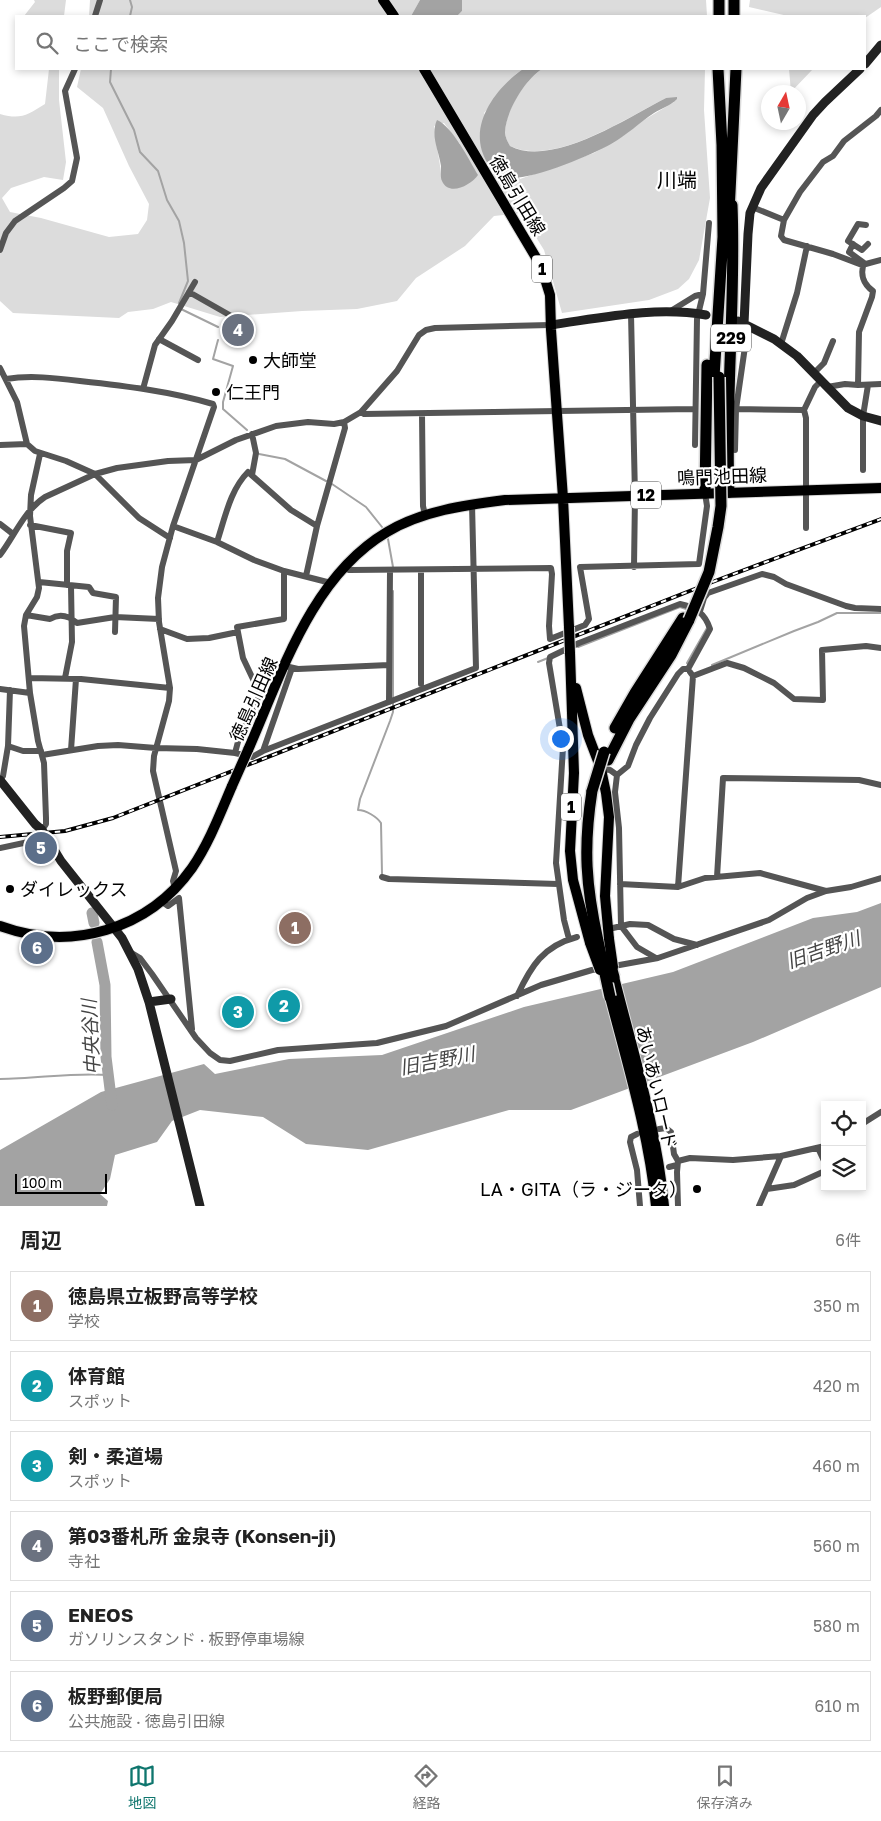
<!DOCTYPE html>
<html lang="ja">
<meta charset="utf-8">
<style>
:root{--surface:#fff;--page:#f6f6f6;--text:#222;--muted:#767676;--line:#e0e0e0;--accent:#0f766e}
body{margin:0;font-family:"Golos Text","Noto Sans JP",sans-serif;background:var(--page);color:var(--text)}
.controls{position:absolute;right:15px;bottom:15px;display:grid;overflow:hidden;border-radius:0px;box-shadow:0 2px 8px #0003}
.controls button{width:45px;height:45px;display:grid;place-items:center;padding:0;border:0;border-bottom:1px solid var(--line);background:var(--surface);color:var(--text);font:25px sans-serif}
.compass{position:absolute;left:761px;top:85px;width:45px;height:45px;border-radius:50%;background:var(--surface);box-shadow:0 2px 8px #0003;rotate:9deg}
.scale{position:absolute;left:15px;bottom:12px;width:92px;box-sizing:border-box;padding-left:5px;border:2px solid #000;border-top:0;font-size:14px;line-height:18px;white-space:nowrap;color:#000;-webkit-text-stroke:4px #fff;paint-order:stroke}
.you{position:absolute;left:560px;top:738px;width:18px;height:18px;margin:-12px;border:4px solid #fff;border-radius:50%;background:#1a73e8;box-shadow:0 0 0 8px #1a73e833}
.badge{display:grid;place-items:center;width:32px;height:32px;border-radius:50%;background:var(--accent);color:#fff;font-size:16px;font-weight:700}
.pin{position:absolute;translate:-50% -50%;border:2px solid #fff;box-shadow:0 1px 5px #0006}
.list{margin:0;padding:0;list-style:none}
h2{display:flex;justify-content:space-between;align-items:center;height:65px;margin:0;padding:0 20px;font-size:21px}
h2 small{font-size:16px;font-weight:400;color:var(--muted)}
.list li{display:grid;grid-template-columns:32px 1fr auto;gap:15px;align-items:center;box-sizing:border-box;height:70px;margin:0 10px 10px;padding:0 10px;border:1px solid var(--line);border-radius:0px}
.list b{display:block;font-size:19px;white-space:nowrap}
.list p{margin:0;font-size:16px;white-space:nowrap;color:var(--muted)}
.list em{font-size:16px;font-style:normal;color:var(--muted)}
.icon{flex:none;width:28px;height:28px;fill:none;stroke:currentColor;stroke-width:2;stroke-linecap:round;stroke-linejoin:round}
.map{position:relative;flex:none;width:881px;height:1206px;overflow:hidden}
.search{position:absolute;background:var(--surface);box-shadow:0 2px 8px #0003;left:15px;right:15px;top:15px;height:55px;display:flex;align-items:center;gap:12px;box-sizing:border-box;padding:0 18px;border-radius:0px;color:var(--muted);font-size:19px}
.sheet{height:545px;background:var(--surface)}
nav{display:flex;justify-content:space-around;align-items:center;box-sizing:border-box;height:70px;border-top:1px solid var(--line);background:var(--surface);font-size:14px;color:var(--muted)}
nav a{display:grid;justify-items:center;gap:2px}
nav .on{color:var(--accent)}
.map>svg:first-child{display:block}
</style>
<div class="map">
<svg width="881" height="1206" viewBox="0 0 881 1206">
<rect width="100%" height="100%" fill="#fff"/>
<path fill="#dcdcdc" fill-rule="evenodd" d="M34,0H66L64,16H24L35,2Z
M90,0H420L411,16H89Z
M462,0H706L707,16H457L462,11Z
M750,0H881V7L865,18V16H788L749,7Z
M49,69H59V100L66,162L63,180L44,177L11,188L2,198L10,212L41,218L109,237L138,234L147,220L149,204L129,166L103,108L77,87L81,69H523L516,74L484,113L520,179L594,153L623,136L634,126L674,102L666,98C626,118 554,167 510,146C508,142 505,137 505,132C505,111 525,80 542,69H705L704,110L710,198L699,260L689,279L678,289L649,300L562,313L544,250L521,213L494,216L465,246L416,278L397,301L357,309L302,311L220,317L171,302L153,309L128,312L119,318L13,313L0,301V114C21,120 27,115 45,104ZM444,123L460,144L441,179C441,161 435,144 434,126Z
M789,69H813L791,92Z"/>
<path fill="#a3a3a3" d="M420,0H462V11L457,16H411Z
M523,69H542C525,80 506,111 505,132C505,137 508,142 510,146C552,168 627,118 666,98L677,97V99C670,106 662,108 654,113C639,123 627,135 611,144C592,155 523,184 504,177C495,174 492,169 487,162C466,127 495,89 523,69Z
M437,120C453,127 469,160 478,175C471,185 449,197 442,181C440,177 441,171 441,166C439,151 430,135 437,120Z
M881,903V987L753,1042L571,1110H509L368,1150L306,1144L263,1117L200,1110L172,1121L157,1142L115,1155L110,1179L100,1194L108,1201L107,1206H0V1150L101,1092L204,1064L215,1074L289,1059L382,1055L524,1007L673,972L813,918L857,912Z"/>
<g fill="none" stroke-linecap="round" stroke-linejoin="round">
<path stroke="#a3a3a3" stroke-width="2" d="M130,0L132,7L130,16
M111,69L110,82L134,130L140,152L158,171L167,200L179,221L184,243L188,281L179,303
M181,309L218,327
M218,340L213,359L233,366L223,402V409L247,430
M259,454L285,459L326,481
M332,484L366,507L382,527
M388,539L393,567
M578,647L680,607L686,609
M538,662L548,658
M689,664L687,663L707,628
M712,665L794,631L818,622L837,613H881
M393,699V591
M382,874L381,823C377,817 366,810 358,810L360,799L390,721L393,712V703
M0,1079C37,1079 72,1072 109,1075"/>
<path stroke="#a3a3a3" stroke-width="11" d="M92,913L94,923
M97,942L105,985L106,1057L112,1105"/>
<defs>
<path id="primary" d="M383,0L394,16
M424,69L541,266L550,295L551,330L563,498L569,627
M570,653L574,773L570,851L573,880L590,943
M576,688L588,735L601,769L606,793L609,817L605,896L609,939
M248,750C282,673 311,577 387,532C422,511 465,505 505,500L881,488
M0,926C71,952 148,930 192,868C209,843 220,814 232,786
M614,977C633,1052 657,1129 664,1206
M610,997C628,1066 649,1135 656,1206"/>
<path id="highway" d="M719,16V0
M734,16V0
M729,213L736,69
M714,377L723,237L722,145L718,69
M729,492C725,397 736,301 732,205
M705,493L707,365
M615,728L635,693L683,618
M608,760L629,719L671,655L689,620
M592,791C583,848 586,886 598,941"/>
</defs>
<use href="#primary" stroke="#dbdbdb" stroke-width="12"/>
<use href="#highway" stroke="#dbdbdb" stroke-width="14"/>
<path stroke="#555" stroke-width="6" d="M95,16L100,0
M881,110L876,116L844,141L833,156L823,162L800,192L784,220L781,236L784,240L833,254L862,265L881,260
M752,207L784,220
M866,225L858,224L848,241L862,250L868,244
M853,244L849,252L864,263C860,274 863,284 873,291L872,297L859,332L858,385
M0,250L6,233L15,221L64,188L72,181L77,158L65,91L75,69
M189,292L233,317
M669,312L695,296L703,294L709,223
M631,314L635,496L634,567
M159,339L198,360
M781,344L797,293L807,246
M0,368L17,402L27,444L35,451L66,461L95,474L139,518L170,538
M814,373L824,363L833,341
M6,379C30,375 55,378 80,381C125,386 169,391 213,404L214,407L173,526L162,567L158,598L159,622L170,688L169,701L154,756L153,771L176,871L173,881L175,888
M827,387L845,384L858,385L881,384
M143,389L155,345L172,321L195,282
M736,409L804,410
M361,412L364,414L694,409
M422,414L423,506L425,515
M0,445L27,444
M695,445L697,319L703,294
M735,450L736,409L748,326
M40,454L31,495L30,516L39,588L37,597L26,615L24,626L30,693L38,741L44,763L46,818V824L42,830
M863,470V416L868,385
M252,475L256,453L252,434
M0,524L13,534
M30,525L71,533L67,551V585
M173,526L217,542L254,560L284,571L331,583
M806,528V418L804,410L815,387L821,381
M217,542C225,518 230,490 248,472L291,510L317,526
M0,555C15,535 24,511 45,497L95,474L117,468L168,461L196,460L236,440L276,426L308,422L334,424L344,422L361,412L397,371L419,335L426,330L435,328L550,325
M344,568L349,570L551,568L552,574L549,626L550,639L585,625L589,619L580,567L699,564L707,506L705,493
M421,570V684
M306,576L317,526L345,428L344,422
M39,582L89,587L93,593L116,597L115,632
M700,611L704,598L708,593L762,574L774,577L786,584L846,606L855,608L881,609
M26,615L50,619C60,613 69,616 77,623L115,617L159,619
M160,629L187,639L209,638L238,632
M285,666L298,669L389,665
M693,676L727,663L744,668L774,683L794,699L823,700L822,650L866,646L881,648
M29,678L81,679L170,688
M65,678L72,642L71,586
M0,689L30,693
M389,702L390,570
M8,746L23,751H41
M71,750L76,679
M263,751L292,668
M235,753L252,757L263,751L476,668L472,504
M42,755L98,746L118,745L156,748L197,749L235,753L239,738L260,694L243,658L237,627L284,619V571
M601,769L610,770L617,775
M0,780L3,776L8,746L10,690
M0,848L47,838
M382,877L389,879L558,884
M717,877L723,778L859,780L881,785
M620,884L678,887L705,878L760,873L826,891
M678,887L693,676L690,672
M161,901L168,906L179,898L192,1029
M613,928L630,924L648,925L674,939L697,945
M569,939L564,920L556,863L563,747L549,663L550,657L579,643L680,604C695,607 705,613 710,629L688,669H683L678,674L650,718L636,745L628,766L617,775L615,792L619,828L621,926L637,947L656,958
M130,952L140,958L152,974L196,1038L210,1053L220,1060L230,1061L278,1050L377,1043L446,1026L541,985L592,970L658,958L769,920L807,898L826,891L851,887L881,878
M517,996C531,966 543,946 577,937
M862,1124L881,1112
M659,1129L666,1128L671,1132L674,1154L678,1161L677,1172L678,1206
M637,1134L631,1137L630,1142L637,1170L640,1206
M818,1148L825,1163
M678,1161L690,1158L733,1160L781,1156
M669,1167L677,1165
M767,1189L794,1185L825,1171
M759,1206L781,1156L825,1146"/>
<path stroke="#222" stroke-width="9" d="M865,64L881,45
M738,321L774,339L797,356L848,408L863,416L881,421
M744,324L748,234L750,213L761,188L813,115L825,102L860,69
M550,325C601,318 655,306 706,315
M0,780L35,824L42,830L61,861L122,938L138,969L149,1002L200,1206
M149,1002L171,999"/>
<use href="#primary" stroke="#000" stroke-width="10"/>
<use href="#highway" stroke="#000" stroke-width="11"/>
<defs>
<path id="rail" d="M0,837L65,831L113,818L715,581L881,519"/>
</defs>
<use href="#rail" stroke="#000" stroke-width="4"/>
<use href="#rail" stroke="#fff" stroke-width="2" stroke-dasharray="5.5" stroke-linecap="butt"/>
<defs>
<path id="primary-bridge" d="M569,627L570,653
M232,786L248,750
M609,939L613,967
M590,943L600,970"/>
<path id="highway-bridge" d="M689,620L709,572L718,527L721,506L719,377
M592,791L604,752
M598,941L610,997
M609,959L614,977"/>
</defs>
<use href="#primary-bridge" stroke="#dbdbdb" stroke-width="12" stroke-linecap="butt"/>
<use href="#highway-bridge" stroke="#dbdbdb" stroke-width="14" stroke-linecap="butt"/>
<use href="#primary-bridge" stroke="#000" stroke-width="10"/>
<use href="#highway-bridge" stroke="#000" stroke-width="11"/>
</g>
<g fill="#000" stroke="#fff" stroke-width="2">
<circle cx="253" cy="360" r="5"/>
<circle cx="216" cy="392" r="5"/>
<circle cx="10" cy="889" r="5"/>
<circle cx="697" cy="1189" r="5"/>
</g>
<g text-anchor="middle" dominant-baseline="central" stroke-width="4.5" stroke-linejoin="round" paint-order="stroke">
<g fill="#fff" stroke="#4c4c4c" stroke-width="1">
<rect x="532" y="255.5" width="20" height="27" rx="4"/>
<rect x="711" y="324.5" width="40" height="27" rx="4"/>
<rect x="631" y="481.5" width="30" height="27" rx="4"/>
<rect x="561" y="793.5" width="20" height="27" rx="4"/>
</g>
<g font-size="16" font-weight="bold" fill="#000">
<text x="542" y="269">1</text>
<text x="731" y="338">229</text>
<text x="646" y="495">12</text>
<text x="571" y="807">1</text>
</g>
<g font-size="18" fill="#000" stroke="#fff">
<text transform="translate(518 195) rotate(59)">徳島引田線</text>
<text transform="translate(722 476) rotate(-2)">鳴門池田線</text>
<text transform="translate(253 699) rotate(-66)">徳島引田線</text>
<text transform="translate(657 1087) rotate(77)">あいあいロード</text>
</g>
<g font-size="18" fill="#000" stroke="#fff" text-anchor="start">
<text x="263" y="360">大師堂</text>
<text x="226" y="392">仁王門</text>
<text x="20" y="889">ダイレックス</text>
<text x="687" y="1189" text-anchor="end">LA・GITA（ラ・ジータ）</text>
</g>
<g font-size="19" font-style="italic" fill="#444" stroke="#fff">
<text transform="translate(823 949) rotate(-19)">旧吉野川</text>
<text transform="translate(90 1037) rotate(-93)">中央谷川</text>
<text transform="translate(437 1060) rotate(-11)">旧吉野川</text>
</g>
<g font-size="20" fill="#000" stroke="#fff">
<text x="677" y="179">川端</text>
</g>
</g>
</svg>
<div class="controls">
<button><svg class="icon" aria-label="locate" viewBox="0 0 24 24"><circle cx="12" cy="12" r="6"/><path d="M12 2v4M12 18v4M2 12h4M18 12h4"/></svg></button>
<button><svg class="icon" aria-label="layers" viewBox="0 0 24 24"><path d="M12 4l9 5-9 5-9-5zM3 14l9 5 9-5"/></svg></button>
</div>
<svg class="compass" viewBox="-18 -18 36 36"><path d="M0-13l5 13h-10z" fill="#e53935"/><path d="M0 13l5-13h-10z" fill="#767676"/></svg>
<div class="scale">100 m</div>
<div class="you"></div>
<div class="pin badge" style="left:295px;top:928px;background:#8d6e63">1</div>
<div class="pin badge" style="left:284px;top:1006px;background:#0f9aa8">2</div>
<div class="pin badge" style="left:238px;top:1012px;background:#0f9aa8">3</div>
<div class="pin badge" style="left:238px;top:330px;background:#6b7280">4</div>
<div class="pin badge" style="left:41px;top:848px;background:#5c6f8a">5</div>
<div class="pin badge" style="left:37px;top:948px;background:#5c6f8a">6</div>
<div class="search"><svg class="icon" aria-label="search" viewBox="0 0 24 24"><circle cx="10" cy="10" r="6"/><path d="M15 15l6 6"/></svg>ここで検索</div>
</div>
<section class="sheet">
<h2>周辺<small>6件</small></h2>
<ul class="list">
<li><span class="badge" style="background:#8d6e63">1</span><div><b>徳島県立板野高等学校</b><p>学校</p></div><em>350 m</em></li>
<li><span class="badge" style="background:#0f9aa8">2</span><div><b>体育館</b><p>スポット</p></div><em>420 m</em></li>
<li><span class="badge" style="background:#0f9aa8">3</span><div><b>剣・柔道場</b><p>スポット</p></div><em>460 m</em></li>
<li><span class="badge" style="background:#6b7280">4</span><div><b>第03番札所 金泉寺 (Konsen-ji)</b><p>寺社</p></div><em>560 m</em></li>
<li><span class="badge" style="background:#5c6f8a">5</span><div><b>ENEOS</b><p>ガソリンスタンド · 板野停車場線</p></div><em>580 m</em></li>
<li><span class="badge" style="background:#5c6f8a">6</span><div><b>板野郵便局</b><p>公共施設 · 徳島引田線</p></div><em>610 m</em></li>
</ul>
</section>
<nav>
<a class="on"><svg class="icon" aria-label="map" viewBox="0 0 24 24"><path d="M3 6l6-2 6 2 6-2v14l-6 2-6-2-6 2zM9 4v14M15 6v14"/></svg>地図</a>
<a><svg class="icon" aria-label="directions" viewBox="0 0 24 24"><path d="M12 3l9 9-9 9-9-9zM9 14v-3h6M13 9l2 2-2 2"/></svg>経路</a>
<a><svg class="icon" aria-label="saved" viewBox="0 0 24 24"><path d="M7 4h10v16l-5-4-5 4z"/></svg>保存済み</a>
</nav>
